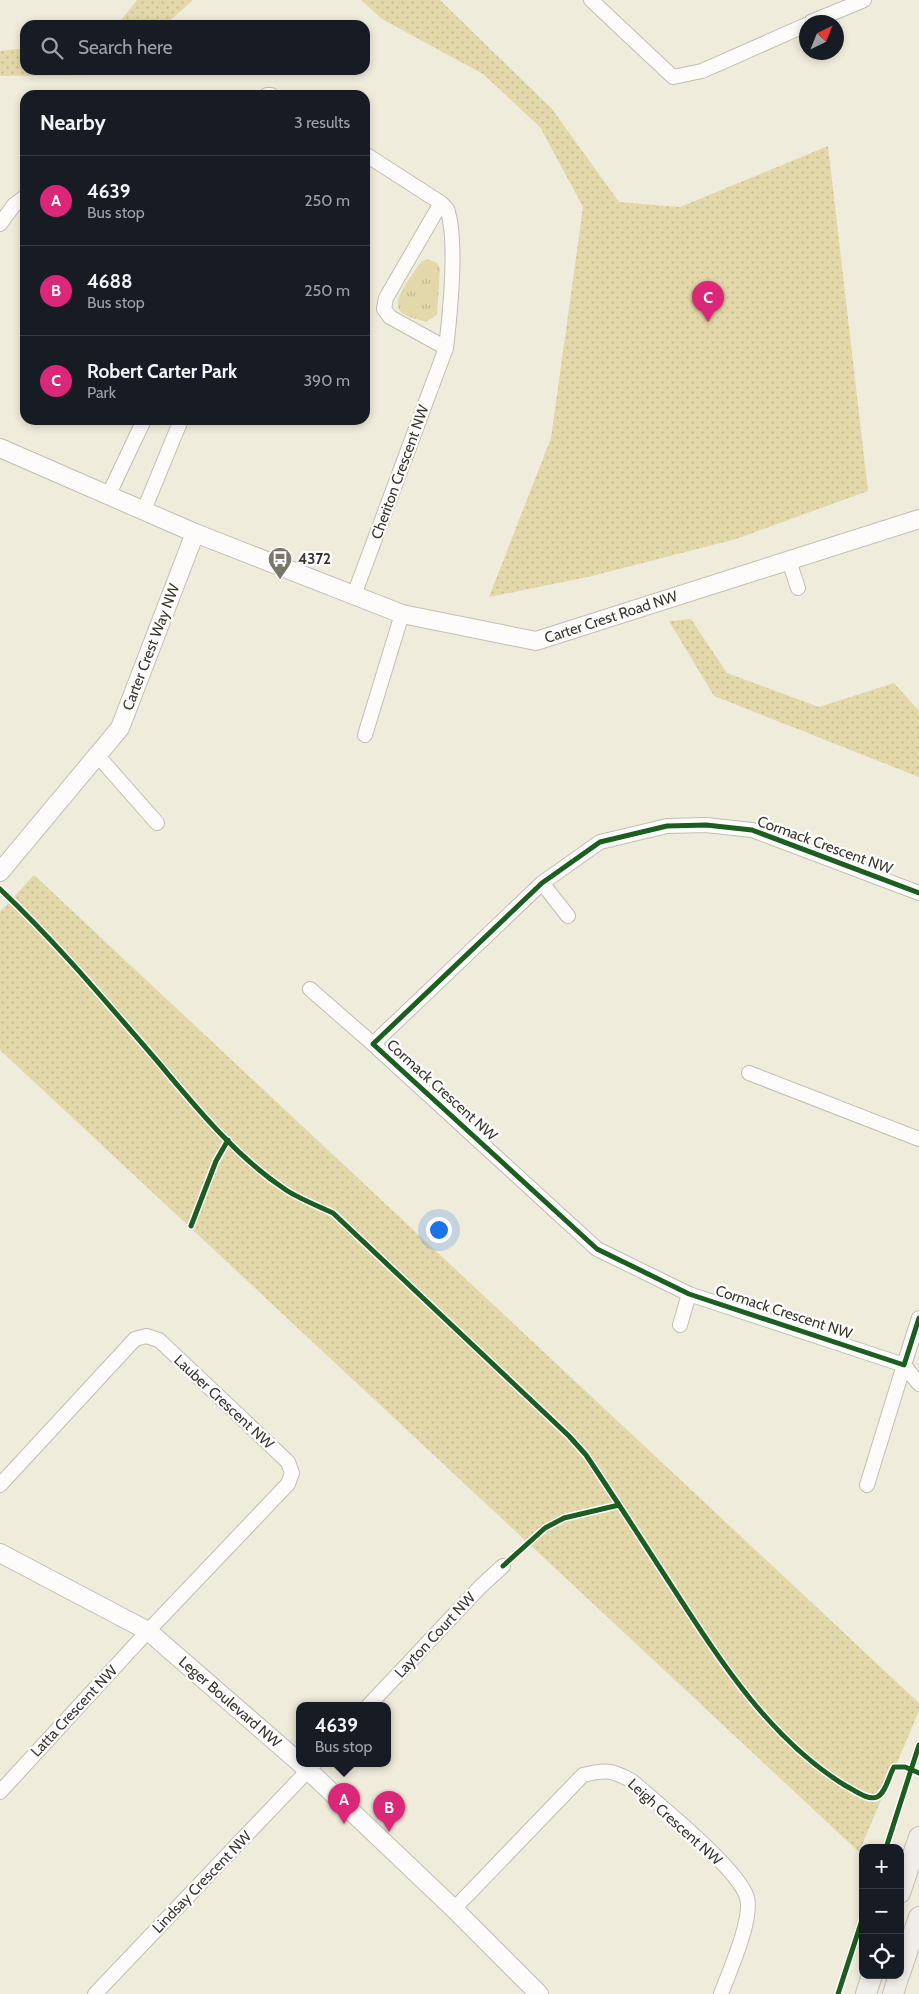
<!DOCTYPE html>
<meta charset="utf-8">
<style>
:root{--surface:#171b24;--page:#242831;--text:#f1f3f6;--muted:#9ea1a6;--line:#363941;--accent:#db2777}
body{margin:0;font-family:Cabin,sans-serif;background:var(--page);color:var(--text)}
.controls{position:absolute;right:15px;bottom:15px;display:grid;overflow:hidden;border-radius:10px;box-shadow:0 2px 8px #0003}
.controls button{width:45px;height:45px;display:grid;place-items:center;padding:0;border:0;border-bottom:1px solid var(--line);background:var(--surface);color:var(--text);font:25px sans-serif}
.compass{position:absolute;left:799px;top:15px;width:45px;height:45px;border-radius:50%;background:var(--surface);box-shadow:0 2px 8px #0003;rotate:43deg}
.you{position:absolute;left:438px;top:1229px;width:18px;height:18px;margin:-12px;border:4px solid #fff;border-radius:50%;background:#1a73e8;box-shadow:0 0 0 8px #1a73e833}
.badge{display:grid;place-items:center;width:32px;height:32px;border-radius:50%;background:var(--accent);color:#fff;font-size:16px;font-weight:700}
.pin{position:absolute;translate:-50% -41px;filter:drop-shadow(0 1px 2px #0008)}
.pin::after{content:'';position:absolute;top:26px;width:18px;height:15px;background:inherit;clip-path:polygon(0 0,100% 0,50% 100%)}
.popup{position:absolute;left:296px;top:1702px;width:95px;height:65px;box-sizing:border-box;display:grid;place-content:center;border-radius:10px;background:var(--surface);filter:drop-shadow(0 1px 4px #0005);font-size:16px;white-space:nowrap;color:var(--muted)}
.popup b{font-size:19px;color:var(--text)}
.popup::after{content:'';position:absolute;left:50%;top:100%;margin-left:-10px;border:10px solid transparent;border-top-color:var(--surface)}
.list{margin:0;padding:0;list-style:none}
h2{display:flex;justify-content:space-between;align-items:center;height:65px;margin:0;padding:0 20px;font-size:21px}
h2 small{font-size:16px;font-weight:400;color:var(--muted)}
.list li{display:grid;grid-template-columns:32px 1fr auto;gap:15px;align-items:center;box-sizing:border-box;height:90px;padding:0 20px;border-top:1px solid var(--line)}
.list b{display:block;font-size:19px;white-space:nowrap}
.list p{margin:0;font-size:16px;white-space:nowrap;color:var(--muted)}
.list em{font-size:16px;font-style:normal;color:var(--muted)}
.icon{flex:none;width:28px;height:28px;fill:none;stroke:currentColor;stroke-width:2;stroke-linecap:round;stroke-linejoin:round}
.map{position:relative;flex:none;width:919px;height:1994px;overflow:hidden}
.search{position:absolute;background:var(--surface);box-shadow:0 2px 8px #0003;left:20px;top:20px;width:350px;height:55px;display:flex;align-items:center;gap:12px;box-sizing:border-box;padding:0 18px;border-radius:15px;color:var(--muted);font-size:19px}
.panel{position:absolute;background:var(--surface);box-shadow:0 2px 8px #0003;left:20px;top:90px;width:350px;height:335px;border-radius:15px}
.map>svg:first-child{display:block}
</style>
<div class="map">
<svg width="919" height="1994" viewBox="0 0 919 1994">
<defs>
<pattern id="grass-tufts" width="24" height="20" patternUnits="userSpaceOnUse" patternTransform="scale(1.25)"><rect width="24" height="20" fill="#e3d8aa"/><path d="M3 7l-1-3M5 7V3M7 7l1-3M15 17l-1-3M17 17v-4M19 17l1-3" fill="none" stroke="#c4ba92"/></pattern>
<pattern id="park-dots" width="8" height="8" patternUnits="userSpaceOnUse" patternTransform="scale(1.25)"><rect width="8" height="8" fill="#e3d8aa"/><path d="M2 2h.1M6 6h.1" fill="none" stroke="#c4ba92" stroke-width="1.8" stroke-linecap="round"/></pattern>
</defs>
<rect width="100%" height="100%" fill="#f0ecdc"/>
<path fill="url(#grass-tufts)" d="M428,259L437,263L440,268L437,315L426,322C418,319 405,317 400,311C391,300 412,276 418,266L422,261Z"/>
<path fill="url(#park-dots)" d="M137,0H193L165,25H117Z
M361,0H440L552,109L619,202L680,207L828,146L868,491L736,539L592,576L489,597L551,438L583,207L540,127L483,74L382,19Z
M25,48V70H109L94,75L0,76V51Z
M691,619L727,673L819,707L894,683L919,711V777L714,696L669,621Z
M34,875L919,1703V1711L859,1852L0,1050V912Z"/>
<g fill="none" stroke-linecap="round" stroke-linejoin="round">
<defs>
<path id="minor" d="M591,0L673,77L702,71L806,25
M811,22L864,0
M267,95H271
M441,203L386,298L384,309L390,317L446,348
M0,224L14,205L25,197
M109,494L144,420
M144,510L181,420
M789,561L798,588
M354,595L446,348C450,314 458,240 447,209L441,203L365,154
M365,735L402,614
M98,756L157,823
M542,883L568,916
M919,893L752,830L706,825L667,826L600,842L542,883L373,1044L597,1249L689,1294L904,1365L919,1318
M310,989L373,1044
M749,1073L919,1139
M680,1325L689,1294
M904,1365L919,1384
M0,1485L135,1339L146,1336L159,1340L288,1462L292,1473L288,1484L148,1631L0,1792
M867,1485L904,1365
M369,1705L481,1586L503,1566
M454,1909L583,1775C605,1769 612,1770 632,1781C656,1802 741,1871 747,1898C753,1919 729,1972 721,1994
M95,1994L315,1763"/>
<path id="tertiary" d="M0,448L195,533L402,614L536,641L919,519
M0,872L120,728L195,533
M0,1553L148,1631L308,1770L454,1909L539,1994"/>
<path id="secondary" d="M900,1893L919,1837
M900,1973L919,1917
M866,1994L872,1975
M893,1994L899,1975"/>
</defs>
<use href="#minor" stroke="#c1beb2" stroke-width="16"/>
<use href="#tertiary" stroke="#c1beb2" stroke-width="20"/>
<use href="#secondary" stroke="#c1beb2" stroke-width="22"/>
<use href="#minor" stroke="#fdfcfa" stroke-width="14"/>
<use href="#tertiary" stroke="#fdfcfa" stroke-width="18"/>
<use href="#secondary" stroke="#efeee8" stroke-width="20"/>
<defs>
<path id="cycleway" d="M0,889C57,943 107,1003 158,1062C196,1107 236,1157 286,1190C300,1199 318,1206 333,1213L569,1436L586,1455C615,1498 643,1542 671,1585C719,1659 770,1740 846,1786C854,1790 868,1801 877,1797C886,1793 889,1775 894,1767H905L919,1773
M919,893L752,830L706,825L667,826L600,842L542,883L373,1044L597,1249L689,1294L904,1365L919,1318
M191,1226L216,1161L228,1140
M503,1566L545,1528L564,1518L619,1505
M886,1848L919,1745
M838,1994L863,1917"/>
</defs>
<use href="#cycleway" stroke="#fff" stroke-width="8"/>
<use href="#cycleway" stroke="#1b5e20" stroke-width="5"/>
</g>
<defs>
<symbol id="bus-pin" viewBox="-11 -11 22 30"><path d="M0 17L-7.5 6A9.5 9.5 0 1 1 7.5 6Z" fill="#7a766a" stroke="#fff"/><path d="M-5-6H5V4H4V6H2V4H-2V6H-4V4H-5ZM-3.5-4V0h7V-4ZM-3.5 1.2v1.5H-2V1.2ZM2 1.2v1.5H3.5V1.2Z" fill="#fff"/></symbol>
</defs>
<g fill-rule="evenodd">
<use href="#bus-pin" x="266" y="545" width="28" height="38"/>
</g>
<g text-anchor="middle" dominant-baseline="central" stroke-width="4.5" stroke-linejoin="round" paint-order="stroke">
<g font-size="15" fill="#3a372c" stroke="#fff">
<text transform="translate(400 472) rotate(-70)">Cheriton Crescent NW</text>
<text transform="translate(611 617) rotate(-18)">Carter Crest Road NW</text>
<text transform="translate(151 647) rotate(-69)">Carter Crest Way NW</text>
<text transform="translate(825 845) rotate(20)">Cormack Crescent NW</text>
<text transform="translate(442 1090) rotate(42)">Cormack Crescent NW</text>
<text transform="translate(784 1312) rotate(18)">Cormack Crescent NW</text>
<text transform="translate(224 1402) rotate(43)">Lauber Crescent NW</text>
<text transform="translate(435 1635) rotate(-47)">Layton Court NW</text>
<text transform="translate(230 1702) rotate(41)">Leger Boulevard NW</text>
<text transform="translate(74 1711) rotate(-47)">Latta Crescent NW</text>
<text transform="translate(675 1822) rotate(42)">Leigh Crescent NW</text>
<text transform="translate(202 1882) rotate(-46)">Lindsay Crescent NW</text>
</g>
<g font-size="15" font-weight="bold" fill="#3a372c" stroke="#fff" text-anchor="start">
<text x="298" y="559">4372</text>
</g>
</g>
</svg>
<div class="controls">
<button>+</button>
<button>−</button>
<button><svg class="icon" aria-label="locate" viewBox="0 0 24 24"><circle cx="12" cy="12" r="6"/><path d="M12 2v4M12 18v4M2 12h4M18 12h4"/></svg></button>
</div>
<svg class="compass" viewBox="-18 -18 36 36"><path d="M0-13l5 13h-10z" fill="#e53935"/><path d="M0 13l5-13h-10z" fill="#9ea1a6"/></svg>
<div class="you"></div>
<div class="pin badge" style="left:344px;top:1824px">A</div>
<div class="popup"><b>4639</b>Bus stop</div>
<div class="pin badge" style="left:389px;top:1832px">B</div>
<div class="pin badge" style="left:708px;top:322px">C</div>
<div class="search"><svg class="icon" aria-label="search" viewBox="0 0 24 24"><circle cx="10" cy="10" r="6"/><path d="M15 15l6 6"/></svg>Search here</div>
<section class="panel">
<h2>Nearby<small>3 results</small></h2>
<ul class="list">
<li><span class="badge">A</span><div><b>4639</b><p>Bus stop</p></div><em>250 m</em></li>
<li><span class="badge">B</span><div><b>4688</b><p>Bus stop</p></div><em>250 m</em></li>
<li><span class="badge">C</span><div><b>Robert Carter Park</b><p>Park</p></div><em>390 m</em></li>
</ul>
</section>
</div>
